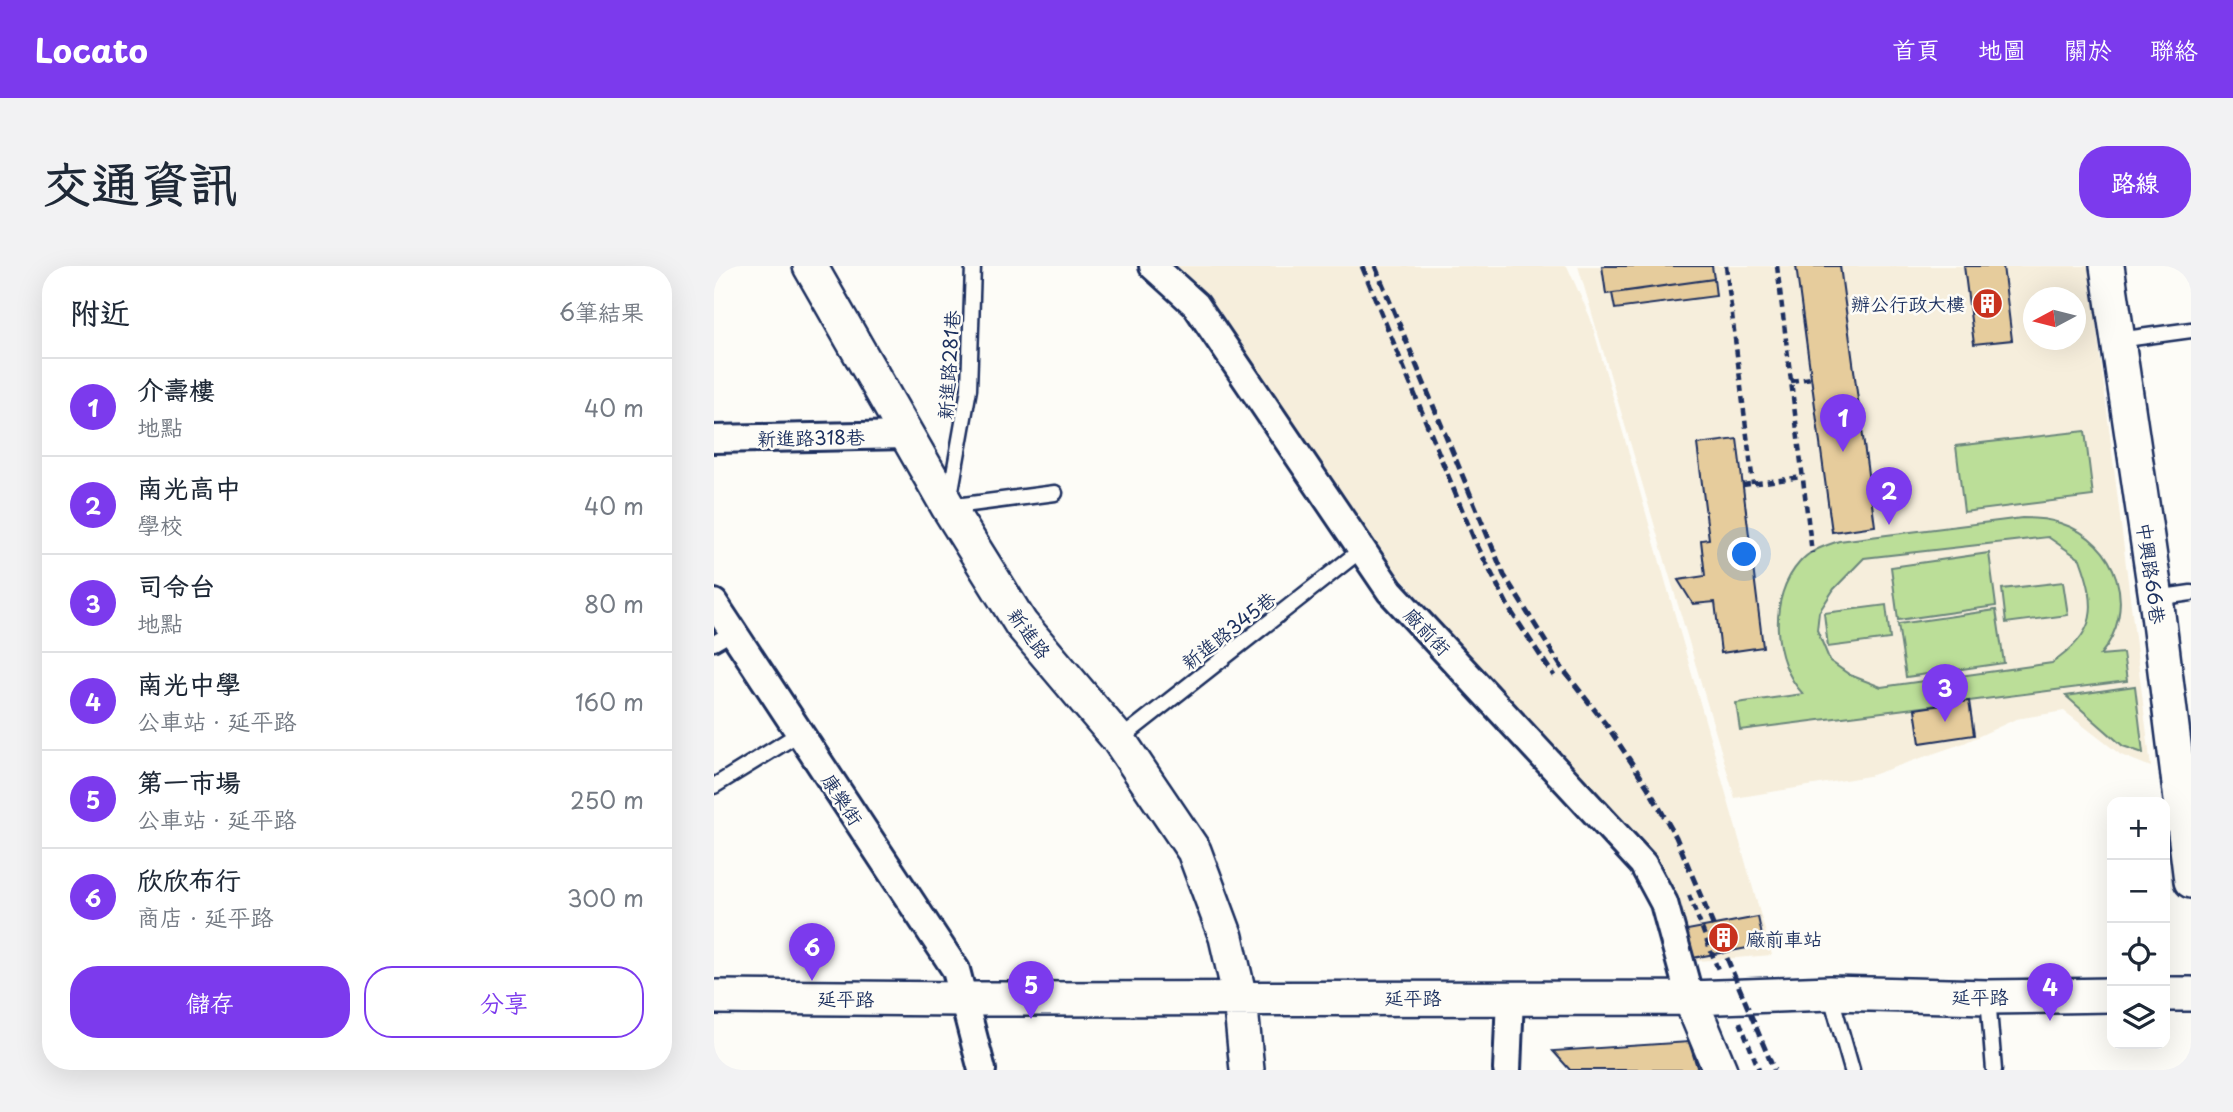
<!DOCTYPE html>
<html lang="zh-TW">
<meta charset="utf-8">
<style>
:root{--surface:#fff;--page:#f2f2f3;--text:#1f2937;--muted:#747a83;--line:#e0e1e3;--accent:#7c3aed}
body{margin:0;font-family:"Playpen Sans","LXGW WenKai TC",sans-serif;background:var(--page);color:var(--text)}
.controls{position:absolute;right:21px;bottom:21px;display:grid;overflow:hidden;border-radius:14px;box-shadow:0 7px 28px #0002}
.controls button{width:63px;height:63px;display:grid;place-items:center;padding:0;border:0;border-bottom:2px solid var(--line);background:var(--surface);color:var(--text);font:35px sans-serif}
.compass{position:absolute;left:1309px;top:21px;width:63px;height:63px;border-radius:50%;background:var(--surface);box-shadow:0 7px 28px #0002;rotate:263deg}
.you{position:absolute;left:1031px;top:289px;width:24px;height:24px;margin:-18px;border:5px solid #fff;border-radius:50%;background:#1a73e8;box-shadow:0 0 0 10px #1a73e833}
.badge{display:grid;place-items:center;width:46px;height:46px;border-radius:50%;background:var(--accent);color:#fff;font-size:23px;font-weight:700}
.pin{position:absolute;translate:-50% -58px;filter:drop-shadow(0 2px 4px #0008)}
.pin::after{content:'';position:absolute;top:37px;width:24px;height:21px;background:inherit;clip-path:polygon(0 0,100% 0,50% 100%)}
.list{margin:0;padding:0;list-style:none}
h2{display:flex;justify-content:space-between;align-items:center;height:91px;margin:0;padding:0 28px;font-size:30px}
h2 small{font-size:23px;font-weight:400;color:var(--muted)}
.list li{display:grid;grid-template-columns:46px 1fr auto;gap:21px;align-items:center;box-sizing:border-box;height:98px;padding:0 28px;border-top:2px solid var(--line)}
.list b{display:block;font-size:26px;white-space:nowrap}
.list p{margin:0;font-size:23px;white-space:nowrap;color:var(--muted)}
.list em{font-size:23px;font-style:normal;color:var(--muted)}
.actions{display:flex;gap:14px;padding:21px 28px}
.actions a{flex:1;padding:16px 0;border:2px solid var(--accent);border-radius:28px;text-align:center;font-size:24px;color:var(--accent)}
.actions .main{background:var(--accent);color:#fff}
.icon{flex:none;width:38px;height:38px;fill:none;stroke:currentColor;stroke-width:2;stroke-linecap:round;stroke-linejoin:round}
.map{position:relative;flex:none;width:1477px;height:804px;overflow:hidden;border-radius:28px}
header{display:flex;align-items:center;gap:42px;box-sizing:border-box;height:98px;padding:0 35px;background:var(--accent);color:#fff}
header strong{font-size:33px}
nav{display:flex;gap:38px;margin-inline-start:auto;font-size:24px}
.intro{display:flex;align-items:center;justify-content:space-between;box-sizing:border-box;height:168px;padding:0 42px}
h1{margin:0;font-size:49px}
.button{padding:18px 32px;border-radius:28px;background:var(--accent);color:#fff;font-size:24px;font-weight:700}
main{display:flex;gap:42px;padding:0 42px}
aside{flex:1;background:var(--surface);border-radius:28px;box-shadow:0 7px 28px #0002}
.map>svg:first-child{display:block}
</style>
<header>
<strong>Locato</strong>
<nav><a>首頁</a><a>地圖</a><a>關於</a><a>聯絡</a></nav>
</header>
<div class="intro"><h1>交通資訊</h1><a class="button">路線</a></div>
<main>
<aside>
<h2>附近<small>6筆結果</small></h2>
<ul class="list">
<li><span class="badge">1</span><div><b>介壽樓</b><p>地點</p></div><em>40 m</em></li>
<li><span class="badge">2</span><div><b>南光高中</b><p>學校</p></div><em>40 m</em></li>
<li><span class="badge">3</span><div><b>司令台</b><p>地點</p></div><em>80 m</em></li>
<li><span class="badge">4</span><div><b>南光中學</b><p>公車站 · 延平路</p></div><em>160 m</em></li>
<li><span class="badge">5</span><div><b>第一市場</b><p>公車站 · 延平路</p></div><em>250 m</em></li>
<li><span class="badge">6</span><div><b>欣欣布行</b><p>商店 · 延平路</p></div><em>300 m</em></li>
</ul>
<div class="actions"><a class="main">儲存</a><a>分享</a></div>
</aside>
<div class="map">
<svg width="1477" height="804" viewBox="0 0 1477 804">
<rect width="100%" height="100%" fill="#fdfcf7"/>
<filter id="ink" filterUnits="userSpaceOnUse"><feTurbulence type="fractalNoise" baseFrequency=".0143" numOctaves="2"/><feDisplacementMap in="SourceGraphic" scale="14" xChannelSelector="R" yChannelSelector="G"/><feConvolveMatrix kernelMatrix="1 2 1 2 8 2 1 2 1" color-interpolation-filters="sRGB"/></filter>
<g filter="url(#ink)">
<path fill="#f6eedc" fill-rule="evenodd" d="M457,0H853L876,51L1058,689L972,696L924,583L653,273Z
M864,0H1375L1437,501L1407,489L1350,445L1302,453L1250,477L1155,510L1021,532ZM1320,32H1362V74H1320Z"/>
<path fill="#bbde98" stroke="#6b867b" stroke-width="2" fill-rule="evenodd" d="M1371,165L1379,230L1250,246L1242,180Z
M1308,252C1321,252 1334,253 1346,257C1404,275 1425,343 1386,389L1409,387L1413,415L1026,464L1022,437L1089,428C1058,395 1054,331 1086,296C1096,284 1111,280 1125,275ZM1334,271L1366,293C1384,342 1383,367 1338,397L1167,421L1136,409L1116,395L1103,364L1105,346L1120,323L1150,292Z
M1275,287L1282,340L1184,354L1177,301Z
M1349,316L1354,349L1292,357L1288,323Z
M1172,339L1176,373L1114,381L1110,347Z
M1282,344L1290,397L1192,411L1184,358Z
M1421,420L1429,487L1409,480L1352,430Z"/>
<path fill="#e6cc9c" stroke="#1b2f5e" stroke-width="2" d="M888,0H998L1000,13L892,28Z
M1082,0H1126L1161,260L1118,266Z
M1250,0H1289L1298,74L1260,78Z
M1000,13L1002,30L901,43L898,27Z
M1023,173L1049,381L1007,387L1001,336L979,338L964,314L991,310L987,274L995,273L983,178Z
M1255,435L1260,469L1206,477L1201,443Z
M1044,651L1050,679L973,693L968,665Z
M975,776L984,804H856L839,785Z"/>
<g fill="none" stroke-linecap="round" stroke-linejoin="round">
<defs>
<path id="service" d="M259,0L255,123L234,241L341,227
M1404,74L1477,64
M1442,332L1477,327
M0,377L19,366
M405,474L647,284
M0,520L86,467
M1116,727L1138,804
M1274,731L1280,804"/>
<path id="minor" d="M439,0L482,39L676,325L929,598L950,637L976,732
M0,173L193,169
M0,337L242,704L268,804
M793,804L796,731"/>
<path id="tertiary" d="M96,0L234,241L307,358L405,474L480,585L512,671L526,732L533,804
M1393,0L1442,332L1477,615
M1451,728H1477
M0,731L251,733L976,732L1116,727L1274,731L1398,729
M976,732L1006,804"/>
</defs>
<use href="#service" stroke="#1b2f5e" stroke-width="19"/>
<use href="#minor" stroke="#1b2f5e" stroke-width="32"/>
<use href="#tertiary" stroke="#1b2f5e" stroke-width="38"/>
<path stroke="#1b2f5e" stroke-width="4.5" stroke-dasharray="7 5" stroke-linecap="butt" d="M1012,0L1039,218
M1063,0L1098,287
M1077,115L1097,112
M1029,219L1088,211
M975,629L1005,706
M1026,756L1045,804"/>
<use href="#service" stroke="#fdfcf7" stroke-width="14"/>
<use href="#minor" stroke="#fdfcf7" stroke-width="26"/>
<use href="#tertiary" stroke="#fdfcf7" stroke-width="33"/>
<path stroke="#1b2f5e" stroke-width="5" stroke-dasharray="10 5" stroke-linecap="butt" d="M648,0L760,273L796,344L840,410
M661,0L790,309L848,402L894,461L933,520L962,571L1060,804"/>
</g>
</g>
<defs>
<symbol id="building-disc" viewBox="-11 -11 22 22"><circle r="9.5" fill="#c8321e" stroke="#fdfcf7"/><path d="M-4-6H4V6H1V3H-1V6H-4ZM-2.5-4.3h1.7v1.8h-1.7ZM.8-4.3h1.7v1.8H.8ZM-2.5-1h1.7V.8h-1.7ZM.8-1h1.7V.8H.8Z" fill="#fff"/></symbol>
</defs>
<g fill-rule="evenodd">
<use href="#building-disc" x="1256" y="20" width="35" height="35"/>
<use href="#building-disc" x="992" y="654" width="35" height="35"/>
</g>
<g text-anchor="middle" dominant-baseline="central" stroke-width="5" stroke-linejoin="round" paint-order="stroke">
<g font-size="19" fill="#1b2f5e" stroke="#fdfcf7" text-anchor="end">
<text x="1251" y="37">辦公行政大樓</text>
<text x="1032" y="672" text-anchor="start">廠前車站</text>
</g>
<g font-size="19" fill="#1b2f5e" stroke="#fdfcf7">
<text transform="translate(234 99) rotate(-86)">新進路281巷</text>
<text transform="translate(97 171) rotate(-1)">新進路318巷</text>
<text transform="translate(1438 307) rotate(82)">中興路66巷</text>
<text transform="translate(514 364) rotate(-38)">新進路345巷</text>
<text transform="translate(714 365) rotate(46)">廠前街</text>
<text transform="translate(316 367) rotate(53)">新進路</text>
<text transform="translate(129 533) rotate(57)">康樂街</text>
<text x="1266" y="730">延平路</text>
<text x="699" y="731">延平路</text>
<text transform="translate(132 732) rotate(1)">延平路</text>
</g>
</g>
</svg>
<div class="controls">
<button>+</button>
<button>−</button>
<button><svg class="icon" aria-label="locate" viewBox="0 0 24 24"><circle cx="12" cy="12" r="6"/><path d="M12 2v4M12 18v4M2 12h4M18 12h4"/></svg></button>
<button><svg class="icon" aria-label="layers" viewBox="0 0 24 24"><path d="M12 4l9 5-9 5-9-5zM3 14l9 5 9-5"/></svg></button>
</div>
<svg class="compass" viewBox="-18 -18 36 36"><path d="M0-13l5 13h-10z" fill="#e53935"/><path d="M0 13l5-13h-10z" fill="#747a83"/></svg>
<div class="you"></div>
<div class="pin badge" style="left:1129px;top:186px">1</div>
<div class="pin badge" style="left:1175px;top:259px">2</div>
<div class="pin badge" style="left:1231px;top:456px">3</div>
<div class="pin badge" style="left:1336px;top:755px">4</div>
<div class="pin badge" style="left:317px;top:753px">5</div>
<div class="pin badge" style="left:98px;top:715px">6</div>
</div>
</main>
